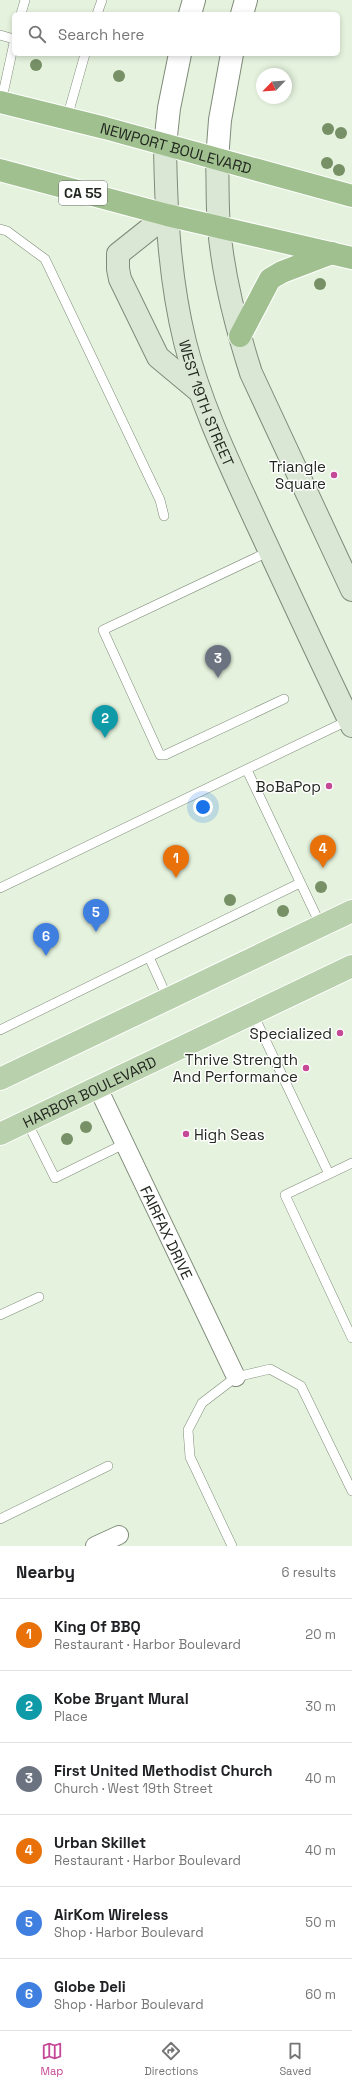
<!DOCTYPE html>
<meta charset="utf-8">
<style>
:root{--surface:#fff;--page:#f6f6f6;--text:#202124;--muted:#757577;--line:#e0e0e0;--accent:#c64998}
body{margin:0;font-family:"Space Grotesk",sans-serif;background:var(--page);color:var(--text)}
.compass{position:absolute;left:256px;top:68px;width:36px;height:36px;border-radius:50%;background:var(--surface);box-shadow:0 2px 6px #0003;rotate:245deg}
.you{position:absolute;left:203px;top:807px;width:14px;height:14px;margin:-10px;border:3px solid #fff;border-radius:50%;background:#1a73e8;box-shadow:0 0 0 6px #1a73e833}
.badge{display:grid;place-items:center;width:26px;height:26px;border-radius:50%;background:var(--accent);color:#fff;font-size:13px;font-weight:700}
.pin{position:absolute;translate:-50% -33px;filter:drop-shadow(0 1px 2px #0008)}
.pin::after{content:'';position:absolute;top:21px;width:14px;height:12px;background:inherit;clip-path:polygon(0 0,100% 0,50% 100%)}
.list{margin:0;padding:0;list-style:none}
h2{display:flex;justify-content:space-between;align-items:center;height:52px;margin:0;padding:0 16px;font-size:17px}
h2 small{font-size:13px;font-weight:400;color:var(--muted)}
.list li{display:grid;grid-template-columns:26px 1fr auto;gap:12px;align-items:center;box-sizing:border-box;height:72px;padding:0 16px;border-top:1px solid var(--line)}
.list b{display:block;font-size:15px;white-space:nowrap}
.list p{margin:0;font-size:13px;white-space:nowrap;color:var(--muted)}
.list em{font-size:13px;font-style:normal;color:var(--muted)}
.icon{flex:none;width:22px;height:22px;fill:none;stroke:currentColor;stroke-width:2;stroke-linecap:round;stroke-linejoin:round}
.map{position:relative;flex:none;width:352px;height:1546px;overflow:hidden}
.search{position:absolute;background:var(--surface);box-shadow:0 2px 6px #0003;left:12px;right:12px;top:12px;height:44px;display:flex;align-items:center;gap:10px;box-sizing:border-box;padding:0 14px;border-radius:6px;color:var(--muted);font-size:15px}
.sheet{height:484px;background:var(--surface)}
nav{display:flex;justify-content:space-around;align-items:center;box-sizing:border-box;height:56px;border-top:1px solid var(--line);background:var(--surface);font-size:11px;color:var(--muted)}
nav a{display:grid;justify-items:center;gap:2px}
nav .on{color:var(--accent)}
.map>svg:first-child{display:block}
</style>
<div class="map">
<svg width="352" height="1546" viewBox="0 0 352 1546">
<rect width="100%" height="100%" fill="#e5f3de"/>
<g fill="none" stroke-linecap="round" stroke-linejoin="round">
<defs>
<path id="service" d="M21,14L25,0
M97,14L102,0
M0,35L14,39
M1,103L14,43
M67,118L85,54
M0,229L7,231L45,259L160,500L164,516
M270,551L103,630L160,755H165L284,699
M247,770L321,926
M0,888L349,720
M149,957L168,999
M253,1014L329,1174
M0,1030L300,883
M27,1122L55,1178L124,1144
M352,1163L285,1195L352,1338
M0,1315L39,1297
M0,1519L108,1466
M232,1546L190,1457L188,1430L202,1403L236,1377L270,1369L301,1386L352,1491"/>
<g id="minor">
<path id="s1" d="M98,1088L236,1377"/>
<path d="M95,1546L119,1535"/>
</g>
<path id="tertiary" d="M190,14L194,0
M242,14L246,0
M165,145L169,108L180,54
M217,160L220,120L232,54"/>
<g id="secondary">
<path id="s2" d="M165,145C166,211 169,277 185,342C201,406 231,467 258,526C289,593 320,660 352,726"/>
<path d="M217,160C218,182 217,205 219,227C223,277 236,326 251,373L352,590"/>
<path d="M167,215L118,254V269L120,279L158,357L200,392"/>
</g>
<g id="primary">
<path d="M0,1079L352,911"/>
<path id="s3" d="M0,1134L352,966"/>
</g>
<g id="trunk">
<path id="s4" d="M0,102L105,128L352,196"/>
<path d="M0,170L167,215L352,258"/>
<path d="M240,336L270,279L282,272L332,253"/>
</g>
</defs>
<use href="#service" stroke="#7f8b79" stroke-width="10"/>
<use href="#minor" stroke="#7f8b79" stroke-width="20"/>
<use href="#tertiary" stroke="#7f8b79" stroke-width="24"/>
<use href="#secondary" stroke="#7f8b79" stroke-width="24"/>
<use href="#primary" stroke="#fff" stroke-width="24"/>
<use href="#trunk" stroke="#fff" stroke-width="24"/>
<use href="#service" stroke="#fff" stroke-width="9"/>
<use href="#minor" stroke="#fff" stroke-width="18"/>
<use href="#tertiary" stroke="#fff" stroke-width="22"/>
<use href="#secondary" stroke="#dbe7d5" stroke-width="22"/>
<use href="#primary" stroke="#b8d0ac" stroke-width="22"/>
<use href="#trunk" stroke="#a0c090" stroke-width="22"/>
</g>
<g fill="#779066">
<circle cx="36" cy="65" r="6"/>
<circle cx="119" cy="76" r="6"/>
<circle cx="328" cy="129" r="6"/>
<circle cx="341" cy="133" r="6"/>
<circle cx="327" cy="163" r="6"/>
<circle cx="339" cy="170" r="6"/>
<circle cx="320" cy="284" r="6"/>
<circle cx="321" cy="887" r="6"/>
<circle cx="230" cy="900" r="6"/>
<circle cx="283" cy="911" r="6"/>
<circle cx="86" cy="1127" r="6"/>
<circle cx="67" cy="1139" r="6"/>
</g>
<g fill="#c64998" stroke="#fff" stroke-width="1.5">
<circle cx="334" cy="475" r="4"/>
<circle cx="329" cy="786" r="4"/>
<circle cx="340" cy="1033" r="4"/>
<circle cx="306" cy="1068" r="4"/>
<circle cx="186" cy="1134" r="4"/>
</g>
<g text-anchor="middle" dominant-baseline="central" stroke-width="3" stroke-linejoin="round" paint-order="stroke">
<rect fill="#fff" stroke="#646862" stroke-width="1" x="59" y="181" width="48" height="24" rx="3"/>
<g font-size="14" font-weight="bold" fill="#22271f">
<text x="83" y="193">CA 55</text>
</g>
<g font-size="15" fill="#22271f" stroke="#fff">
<text stroke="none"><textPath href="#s4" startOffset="182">NEWPORT BOULEVARD</textPath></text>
<text stroke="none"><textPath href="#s2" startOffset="263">WEST 19TH STREET</textPath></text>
<text stroke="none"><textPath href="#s3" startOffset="99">HARBOR BOULEVARD</textPath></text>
<text stroke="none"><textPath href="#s1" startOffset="160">FAIRFAX DRIVE</textPath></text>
</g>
<g font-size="15" fill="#22271f" stroke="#fff" text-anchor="end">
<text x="326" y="466">Triangle<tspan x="326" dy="17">Square</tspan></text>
<text x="321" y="786">BoBaPop</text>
<text x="332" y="1033">Specialized</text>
<text x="298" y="1059">Thrive Strength<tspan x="298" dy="17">And Performance</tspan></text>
<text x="194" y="1134" text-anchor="start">High Seas</text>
</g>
</g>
</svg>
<svg class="compass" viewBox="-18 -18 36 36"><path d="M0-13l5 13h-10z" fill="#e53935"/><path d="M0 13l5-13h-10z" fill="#757577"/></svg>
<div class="you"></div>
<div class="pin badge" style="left:176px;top:878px;background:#e8710a">1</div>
<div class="pin badge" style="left:105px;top:738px;background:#0f9aa8">2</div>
<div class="pin badge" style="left:218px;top:678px;background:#6b7280">3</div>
<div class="pin badge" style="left:323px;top:868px;background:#e8710a">4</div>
<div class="pin badge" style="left:96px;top:932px;background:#3f7fe0">5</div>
<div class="pin badge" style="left:46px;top:956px;background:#3f7fe0">6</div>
<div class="search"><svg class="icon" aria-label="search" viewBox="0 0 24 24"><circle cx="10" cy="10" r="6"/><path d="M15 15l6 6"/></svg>Search here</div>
</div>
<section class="sheet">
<h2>Nearby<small>6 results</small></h2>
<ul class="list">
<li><span class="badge" style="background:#e8710a">1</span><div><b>King Of BBQ</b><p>Restaurant · Harbor Boulevard</p></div><em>20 m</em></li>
<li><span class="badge" style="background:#0f9aa8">2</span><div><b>Kobe Bryant Mural</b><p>Place</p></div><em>30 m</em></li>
<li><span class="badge" style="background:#6b7280">3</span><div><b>First United Methodist Church</b><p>Church · West 19th Street</p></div><em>40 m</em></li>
<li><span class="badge" style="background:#e8710a">4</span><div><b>Urban Skillet</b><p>Restaurant · Harbor Boulevard</p></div><em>40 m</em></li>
<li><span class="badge" style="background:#3f7fe0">5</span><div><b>AirKom Wireless</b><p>Shop · Harbor Boulevard</p></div><em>50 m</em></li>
<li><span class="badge" style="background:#3f7fe0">6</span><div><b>Globe Deli</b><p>Shop · Harbor Boulevard</p></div><em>60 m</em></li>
</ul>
</section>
<nav>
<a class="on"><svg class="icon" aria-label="map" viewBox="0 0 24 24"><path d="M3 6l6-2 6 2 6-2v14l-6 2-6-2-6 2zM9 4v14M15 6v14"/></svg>Map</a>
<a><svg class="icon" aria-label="directions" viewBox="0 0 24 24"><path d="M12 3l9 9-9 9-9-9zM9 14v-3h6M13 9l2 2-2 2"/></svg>Directions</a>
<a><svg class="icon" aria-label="saved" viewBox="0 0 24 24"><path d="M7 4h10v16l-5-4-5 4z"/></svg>Saved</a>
</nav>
